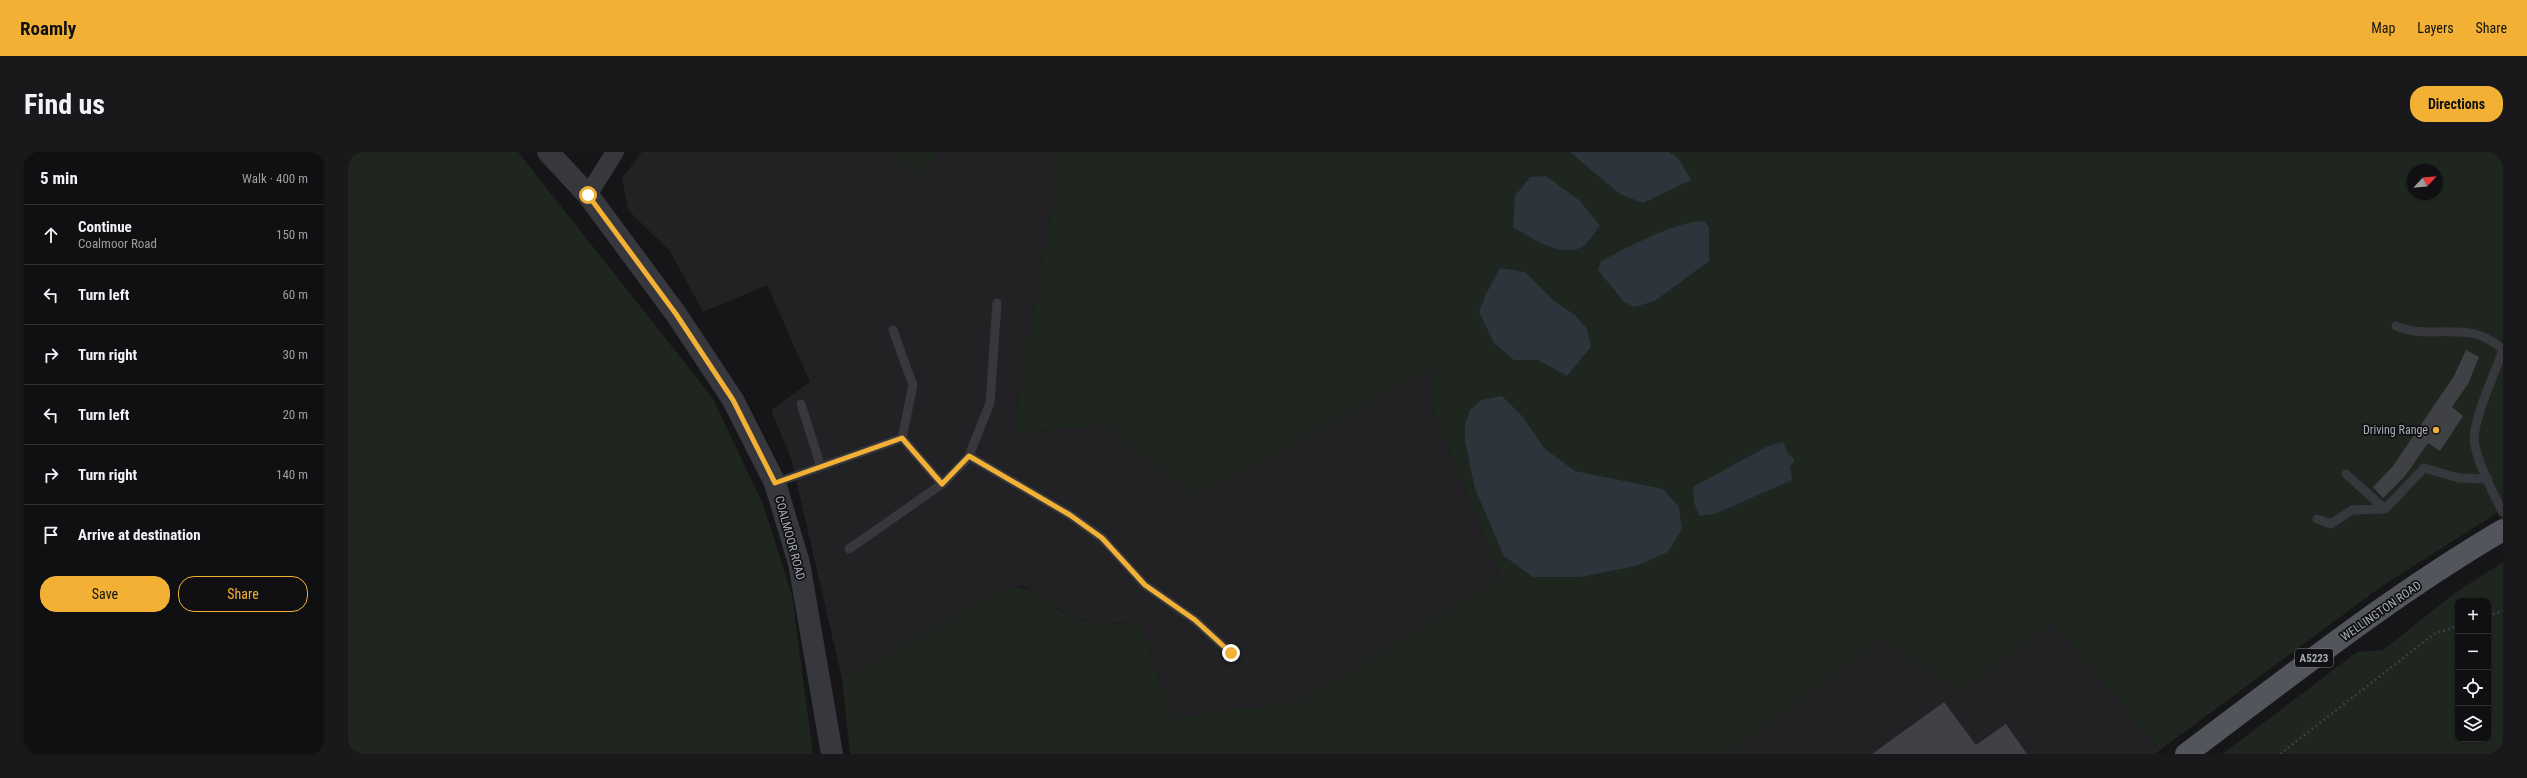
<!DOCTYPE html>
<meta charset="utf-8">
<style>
:root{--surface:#101012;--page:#19191b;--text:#f1f3f6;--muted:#9c9d9f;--line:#303032;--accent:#f2b134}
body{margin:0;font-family:"Roboto Condensed",sans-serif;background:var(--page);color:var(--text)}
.controls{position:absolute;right:12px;bottom:12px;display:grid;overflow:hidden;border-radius:8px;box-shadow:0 1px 3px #0004}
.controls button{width:36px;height:36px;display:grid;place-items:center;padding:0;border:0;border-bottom:1px solid var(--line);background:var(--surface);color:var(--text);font:20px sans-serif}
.compass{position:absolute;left:2059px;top:12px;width:36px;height:36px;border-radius:50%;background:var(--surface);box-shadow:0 1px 3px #0004;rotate:64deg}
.stop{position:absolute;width:12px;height:12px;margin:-9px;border:3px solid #f2b134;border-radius:50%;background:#fff}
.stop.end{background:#f2b134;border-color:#fff;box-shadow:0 1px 4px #0008}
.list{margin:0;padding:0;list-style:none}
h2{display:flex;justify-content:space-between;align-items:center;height:52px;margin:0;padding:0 16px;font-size:17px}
h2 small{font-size:13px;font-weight:400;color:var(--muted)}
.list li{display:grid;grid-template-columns:26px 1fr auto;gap:12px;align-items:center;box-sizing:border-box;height:60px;padding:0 16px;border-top:1px solid var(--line)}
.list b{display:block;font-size:15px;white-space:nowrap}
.list p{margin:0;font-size:13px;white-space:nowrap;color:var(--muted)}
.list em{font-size:13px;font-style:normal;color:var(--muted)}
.actions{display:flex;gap:8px;padding:12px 16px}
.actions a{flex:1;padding:9px 0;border:1px solid var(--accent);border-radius:16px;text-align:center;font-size:14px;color:var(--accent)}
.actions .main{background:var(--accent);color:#111}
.icon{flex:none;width:22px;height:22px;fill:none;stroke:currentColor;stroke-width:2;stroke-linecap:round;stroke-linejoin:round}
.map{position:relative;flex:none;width:2155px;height:602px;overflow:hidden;border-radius:16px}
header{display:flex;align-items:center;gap:24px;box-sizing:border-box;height:56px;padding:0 20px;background:var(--accent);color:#111}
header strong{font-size:19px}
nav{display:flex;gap:22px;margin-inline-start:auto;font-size:14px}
.intro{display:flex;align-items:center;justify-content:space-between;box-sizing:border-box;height:96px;padding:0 24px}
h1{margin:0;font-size:28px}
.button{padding:10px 18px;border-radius:16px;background:var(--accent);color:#111;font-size:14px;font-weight:700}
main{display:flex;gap:24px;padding:0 24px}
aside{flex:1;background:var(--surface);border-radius:16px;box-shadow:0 1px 3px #0004}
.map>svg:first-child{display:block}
</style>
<header>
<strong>Roamly</strong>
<nav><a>Map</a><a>Layers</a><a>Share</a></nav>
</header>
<div class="intro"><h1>Find us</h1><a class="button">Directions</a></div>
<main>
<aside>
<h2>5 min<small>Walk · 400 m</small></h2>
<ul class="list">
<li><svg class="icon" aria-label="ahead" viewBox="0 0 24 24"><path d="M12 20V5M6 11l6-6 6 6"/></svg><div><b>Continue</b><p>Coalmoor Road</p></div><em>150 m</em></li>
<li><svg class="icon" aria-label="left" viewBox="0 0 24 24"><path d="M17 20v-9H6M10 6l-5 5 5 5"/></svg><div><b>Turn left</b></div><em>60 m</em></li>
<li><svg class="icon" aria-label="right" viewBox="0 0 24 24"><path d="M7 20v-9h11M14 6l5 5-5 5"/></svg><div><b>Turn right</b></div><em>30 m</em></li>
<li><svg class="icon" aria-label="left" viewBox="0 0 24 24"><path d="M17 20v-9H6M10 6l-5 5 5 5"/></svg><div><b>Turn left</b></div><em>20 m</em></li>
<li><svg class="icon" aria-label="right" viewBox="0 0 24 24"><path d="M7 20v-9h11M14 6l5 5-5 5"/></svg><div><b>Turn right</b></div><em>140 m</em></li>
<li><svg class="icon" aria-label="arrive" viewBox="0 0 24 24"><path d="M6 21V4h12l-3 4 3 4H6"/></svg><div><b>Arrive at destination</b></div></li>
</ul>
<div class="actions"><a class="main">Save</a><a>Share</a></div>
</aside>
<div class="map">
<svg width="2155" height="602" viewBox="0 0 2155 602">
<rect width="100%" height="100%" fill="#161618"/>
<path fill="#222225" d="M294,0H537L572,26L588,0H713L664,281L758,273L848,344L1084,216L1081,249L1153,426L953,549L826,565L791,471L750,472L724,465L676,434H663L494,527L443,306L423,258L462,230L419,133L355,160L322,99L280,58L274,26Z
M1704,471L1812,598L1807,602H1379L1532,487L1614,539Z"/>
<path fill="#1e261f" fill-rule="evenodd" d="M0,0H170L364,245L415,352L444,443L465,602H0Z
M537,0H588L572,26Z
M713,0H2155V372L2149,361L2034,434L1812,598L1704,471L1614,539L1532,487L1379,602H502L494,527L663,434C689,434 703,456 725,465C747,474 768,472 791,471L826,565L953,549L1153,426L1081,249L1084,216L848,344L758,273L664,281ZM2065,18H2089V42H2065ZM1361,109L1307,149H1275L1263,134Z
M2155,410V602H1874L2009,500L2035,498L2107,441ZM2110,449H2140V587H2110Z"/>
<path fill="#2c353c" d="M1222,0H1321L1330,6L1343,28L1295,51L1272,42Z
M1198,24L1232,49L1252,74C1247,80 1240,91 1234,95C1211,106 1184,86 1165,75L1167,44L1182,25Z
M1356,69L1361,75V109L1307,149L1286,155L1275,149L1250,118L1253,109C1281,95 1325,70 1356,69Z
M1152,116L1177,120L1206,149L1227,163L1239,177L1243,195L1219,224L1190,208H1166L1146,191L1131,160L1138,142Z
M1154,244L1174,264L1197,297L1227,319L1315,337L1331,355L1334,377L1320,400L1288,414L1232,425H1185L1156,404L1127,337L1117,289V273L1122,258L1133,248Z
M1435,290L1440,302L1447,308L1442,315L1444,328L1367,362L1351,364L1346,350L1345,335L1420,294Z"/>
<path fill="#404145" d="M2118,198L2131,205L2120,232L2104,255L2115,264L2092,299L2080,291L2057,324L2035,346L2025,335L2045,314L2106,224Z
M1596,550L1628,593L1658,572L1679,602H1524Z"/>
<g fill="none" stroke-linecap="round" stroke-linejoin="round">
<path stroke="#3d3f44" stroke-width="2.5" stroke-dasharray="2 3" stroke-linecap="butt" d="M2140,464L2155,459
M1932,602L2086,482L2110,474"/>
<path stroke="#37383d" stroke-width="9" d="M2048,174C2083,190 2121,165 2155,198
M545,178L565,233L554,286
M2155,198C2147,221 2127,263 2126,286C2126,303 2146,344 2155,360
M453,252L473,315
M621,304L722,363L754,386L797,433L847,468L883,501
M1998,322L2037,357
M427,331L554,286L594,332L501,397
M594,332L620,306L642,251L649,151
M1969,367L1983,372L2004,358L2037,357L2076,316L2111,326L2140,327"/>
<path stroke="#37383d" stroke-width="18" d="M240,43L267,0"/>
<path stroke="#37383d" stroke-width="22" d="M200,0L240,43L328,162L385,248L427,331L451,411L484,602"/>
<path stroke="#53555c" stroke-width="22" d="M1838,602C1941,525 2044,443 2155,378"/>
</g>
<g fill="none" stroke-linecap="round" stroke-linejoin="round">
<path stroke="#f2b134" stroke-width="5" d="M240,43L328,162L385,248L427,331L554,286L594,332L621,304L722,363L754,386L797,433L847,468L883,501"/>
</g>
<circle fill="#f2b134" stroke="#111113" stroke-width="1.5" cx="2088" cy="278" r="4"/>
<g text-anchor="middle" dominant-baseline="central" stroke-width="3.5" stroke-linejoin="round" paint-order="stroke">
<rect fill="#111113" stroke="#7b7e86" stroke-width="1" x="1947" y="497" width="38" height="18" rx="3"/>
<g font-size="11" font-weight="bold" fill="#a8adb8">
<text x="1966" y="506">A5223</text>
</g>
<g font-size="12" fill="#a8adb8" stroke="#111113" text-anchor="end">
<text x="2080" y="278">Driving Range</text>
</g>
<g font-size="12" fill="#a8adb8" stroke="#111113">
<text transform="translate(442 386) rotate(75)">COALMOOR ROAD</text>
<text transform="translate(2033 459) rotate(-35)">WELLINGTON ROAD</text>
</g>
</g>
</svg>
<div class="controls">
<button>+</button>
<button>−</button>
<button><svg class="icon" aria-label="locate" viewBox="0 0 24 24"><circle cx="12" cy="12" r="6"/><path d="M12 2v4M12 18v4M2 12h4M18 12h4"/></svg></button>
<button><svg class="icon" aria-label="layers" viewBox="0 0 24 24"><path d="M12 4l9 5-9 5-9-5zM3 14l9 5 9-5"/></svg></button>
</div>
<svg class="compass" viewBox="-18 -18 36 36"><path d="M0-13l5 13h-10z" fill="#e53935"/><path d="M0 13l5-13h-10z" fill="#9c9d9f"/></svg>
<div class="stop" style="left:240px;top:43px"></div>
<div class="stop end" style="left:883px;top:501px"></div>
</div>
</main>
